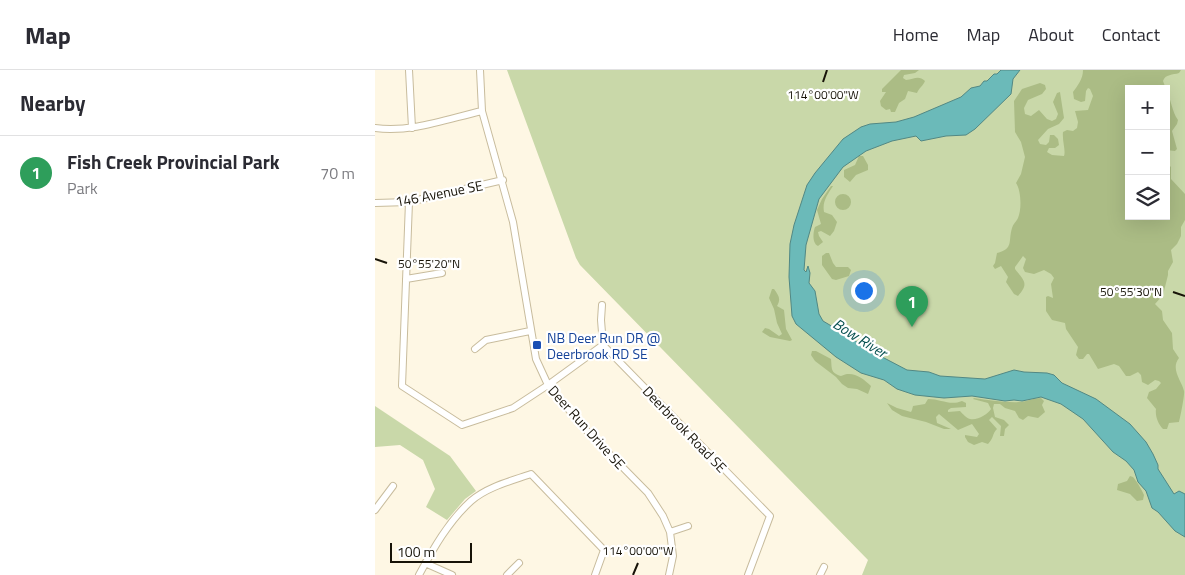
<!DOCTYPE html>
<meta charset="utf-8">
<style>
:root{--surface:#fff;--page:#f7f7f7;--text:#2b2b33;--muted:#7c7c81;--line:#e1e1e2;--accent:#7c3aed}
body{margin:0;font-family:"Titillium Web",sans-serif;background:var(--page);color:var(--text)}
.controls{position:absolute;right:15px;top:15px;display:grid;overflow:hidden;border-radius:0px;box-shadow:0 5px 20px #0002}
.controls button{width:45px;height:45px;display:grid;place-items:center;padding:0;border:0;border-bottom:1px solid var(--line);background:var(--surface);color:var(--text);font:25px sans-serif}
.scale{position:absolute;left:15px;bottom:12px;width:82px;box-sizing:border-box;padding-left:5px;border:2px solid #171308;border-top:0;font-size:14px;line-height:18px;white-space:nowrap;color:#171308;-webkit-text-stroke:4px #fff;paint-order:stroke}
.you{position:absolute;left:488px;top:220px;width:18px;height:18px;margin:-12px;border:4px solid #fff;border-radius:50%;background:#1a73e8;box-shadow:0 0 0 8px #1a73e833}
.badge{display:grid;place-items:center;width:32px;height:32px;border-radius:50%;background:var(--accent);color:#fff;font-size:16px;font-weight:700}
.pin{position:absolute;translate:-50% -41px;filter:drop-shadow(0 1px 2px #0008)}
.pin::after{content:'';position:absolute;top:26px;width:18px;height:15px;background:inherit;clip-path:polygon(0 0,100% 0,50% 100%)}
.list{margin:0;padding:0;list-style:none}
h2{display:flex;justify-content:space-between;align-items:center;height:65px;margin:0;padding:0 20px;font-size:21px}
h2 small{font-size:16px;font-weight:400;color:var(--muted)}
.list li{display:grid;grid-template-columns:32px 1fr auto;gap:15px;align-items:center;box-sizing:border-box;height:75px;padding:0 20px;border-top:1px solid var(--line)}
.list b{display:block;font-size:19px;white-space:nowrap}
.list p{margin:0;font-size:16px;white-space:nowrap;color:var(--muted)}
.list em{font-size:16px;font-style:normal;color:var(--muted)}
.icon{flex:none;width:28px;height:28px;fill:none;stroke:currentColor;stroke-width:2;stroke-linecap:round;stroke-linejoin:round}
.map{position:relative;flex:none;width:810px;height:505px;overflow:hidden}
header{display:flex;align-items:center;gap:30px;box-sizing:border-box;height:70px;padding:0 25px;background:var(--surface);border-bottom:1px solid var(--line)}
header strong{font-size:24px}
nav{display:flex;gap:28px;margin-inline-start:auto;font-size:18px}
main{display:flex}
aside{flex:1;background:var(--surface)}
.map>svg:first-child{display:block}
</style>
<header>
<strong>Map</strong>
<nav><a>Home</a><a>Map</a><a>About</a><a>Contact</a></nav>
</header>
<main>
<aside>
<h2>Nearby<small></small></h2>
<ul class="list">
<li><span class="badge" style="background:#2e9e5b">1</span><div><b>Fish Creek Provincial Park</b><p>Park</p></div><em>70 m</em></li>
</ul>
</aside>
<div class="map">
<svg width="810" height="505" viewBox="0 0 810 505">
<rect width="100%" height="100%" fill="#fef7e4"/>
<path fill="#c9d8a9" fill-rule="evenodd" d="M132,0H810V505H487L493,490L205,195L201,188ZM754,19H791V146H754Z
M0,336L75,386L101,421L90,429L72,450L51,437L60,419L48,390L25,375L0,377Z"/>
<path fill="#abbc85" d="M526,0H544L540,3L529,5L528,8L531,10C539,9 544,5 550,11C548,16 544,18 542,23L533,21L530,29L524,33L520,42H516L515,39L511,40L506,36L505,31L511,22H507V19Z
M708,0H806L804,3C798,5 790,4 788,11L791,19H754V146H791V92L796,97V109L810,124V150L806,157V166L802,174L796,180L798,192L793,201V205L788,225L780,234L787,241L788,250L797,263L798,279L804,288C795,299 807,311 809,321C810,324 805,349 804,352L794,353L792,359H788C783,354 780,346 781,339L772,328L774,322L781,319L786,313L784,311L780,310L773,315L767,312L766,305L763,302L755,306H751L744,296L739,294L723,299L714,284H712L708,289H704L701,285L703,277L691,259L690,253L677,250L671,241V227L673,226L678,228L676,214L679,208L676,204L669,200L659,204L650,202L648,198L651,189L648,186L640,197V199C648,210 655,213 643,226L639,224L631,212L633,207L626,196L620,199L618,196L620,193L622,183C639,179 633,171 637,158C638,154 641,152 643,148C647,139 646,120 641,113L646,104L650,87L646,72L640,62L639,31L647,19L665,13L670,15L671,19L667,24L653,30L649,38L650,44L656,46L664,40L672,49L677,51L681,49L683,44L678,32L682,23L685,22L689,48L684,54L673,59L663,70L665,74L671,75L674,72L675,65H679L683,69L684,75L680,78H674L672,82L677,85L689,86C691,81 687,71 688,62L692,60L698,61L702,58L703,52L700,41L713,40L718,26L715,19L713,18L711,21L710,31L706,32L699,29L698,22C703,15 708,9 708,0Z
M791,19C796,29 797,42 803,50L802,54L797,61L802,79L800,81L791,80Z
M484,86H488L493,95V100L481,105L475,112L469,107V100L480,95Z
M456,116H458C453,124 447,131 449,142L457,145L462,152L459,161L455,166L446,161L443,162L444,166L448,172L443,176C437,173 438,163 440,157L446,154L442,140L447,129Z
M460 132a8 8 0 1 1 16 0a8 8 0 1 1-16 0Z
M451,183H454L458,193L461,197H473L476,200L474,206L461,210L457,209L447,195V186Z
M397,219H399C404,226 406,229 402,236L409,240L411,259L417,270L415,271L395,267L387,262L390,258L394,259L404,266L407,264L402,253L399,239L394,228Z
M437,281H441L456,289C457,298 455,303 466,306C477,300 488,308 496,316L493,324L482,319L473,318L467,314L461,307L440,291L436,285Z
M599,328C614,330 630,333 646,332C653,331 659,328 666,328L669,331L667,335L670,342L663,348L653,346L648,350L644,348L640,341L630,338L625,334H619L618,338L620,347L629,350L634,355L630,359L629,366H625L626,356L617,347L614,350L622,359C617,364 619,368 613,374L607,372L599,375L593,372L590,367V365L602,367L604,364L597,354L583,360L564,344L561,347L562,353L576,359H569L551,352L527,346L517,340L512,333L522,338L536,342L537,340L538,336L550,334L553,329C566,329 575,336 587,331L591,333V337L576,338L573,340V342L585,341C588,344 591,348 595,349C602,351 613,344 616,339L613,333L598,329Z
M755,406L758,407C761,410 767,420 769,425L768,430L762,431L755,424L742,420L743,414L752,411Z"/>
<path fill="#6bbab9" stroke="#528884" d="M626,0H645L638,9L636,24L600,59L591,65L571,66L546,71L541,66L517,71L491,81L468,97L444,129L431,175L429,200L431,202L433,196L435,203L434,213L440,221L444,244L448,251L475,267L490,278L532,300L554,302L565,306L610,309L639,300L649,302L672,303L679,305L687,313L721,329L755,354L771,372L778,384L783,395V399L799,424L804,421L810,424V467L800,461L783,442L777,438L771,421L763,412L759,400L751,391L738,382L708,349L686,334L666,327L647,331L639,330L630,331L597,326L569,328L540,325L522,319L509,310L486,303L461,287L421,254L417,246L414,207L415,174L419,155L432,115L440,103L468,69L486,57L495,54L521,52L539,47L586,27L596,18L605,16L609,11H612L619,4H622Z"/>
<g fill="none" stroke-linecap="round" stroke-linejoin="round">
<defs>
<path id="minor" d="M34,0L37,58
M105,0L107,41L138,152L161,289L173,315L210,359L273,423L288,446L295,462L298,486L294,505
M0,58C36,63 72,49 107,41
M34,132L27,316L87,355L138,338L173,315L228,275L395,446L373,505
M0,133L34,132L128,110
M31,209L67,203
M227,235L226,250L228,275
M100,279L111,270L155,261
M0,440L18,416
M295,462L313,456
M50,493L77,505
M44,505C58,479 73,452 96,431C112,417 136,411 156,404L229,480L220,505
M132,505L144,493
M445,505L449,497"/>
</defs>
<use href="#minor" stroke="#c8bc9d" stroke-width="8"/>
<use href="#minor" stroke="#fff" stroke-width="6"/>
</g>
<path fill="none" stroke="#171308" stroke-width="2" d="M448,12L452,0M0,189L12,193M798,222L810,226M258,505L263,493"/>
<rect fill="#1a4fb4" stroke="#fff" stroke-width="2" x="157" y="270" width="10" height="10" rx="2.5"/>
<g text-anchor="middle" dominant-baseline="central" stroke-width="4.5" stroke-linejoin="round" paint-order="stroke">
<g font-size="14" fill="#171308" stroke="#fff">
<text transform="translate(64 123) rotate(-11)">146 Avenue SE</text>
<text transform="translate(212 357) rotate(48)">Deer Run Drive SE</text>
<text transform="translate(310 359) rotate(46)">Deerbrook Road SE</text>
</g>
<g font-size="14" fill="#164399" stroke="#fff" text-anchor="start">
<text x="172" y="267">NB Deer Run DR @<tspan x="172" dy="16">Deerbrook RD SE</tspan></text>
</g>
<g font-size="15" font-style="italic" fill="#085151" stroke="#fff">
<text transform="translate(485 268) rotate(32)">Bow River</text>
</g>
</g>
<g font-size="12" text-anchor="middle" fill="#171308" stroke="#fff" stroke-width="4.5" stroke-linejoin="round" paint-order="stroke">
<text x="448" y="29">114°00'00"W</text>
<text x="54" y="198">50°55'20"N</text>
<text x="756" y="226">50°55'30"N</text>
<text x="263" y="485">114°00'00"W</text>
</g>
</svg>
<div class="controls">
<button>+</button>
<button>−</button>
<button><svg class="icon" aria-label="layers" viewBox="0 0 24 24"><path d="M12 4l9 5-9 5-9-5zM3 14l9 5 9-5"/></svg></button>
</div>
<div class="scale">100 m</div>
<div class="you"></div>
<div class="pin badge" style="left:537px;top:257px;background:#2e9e5b">1</div>
</div>
</main>
